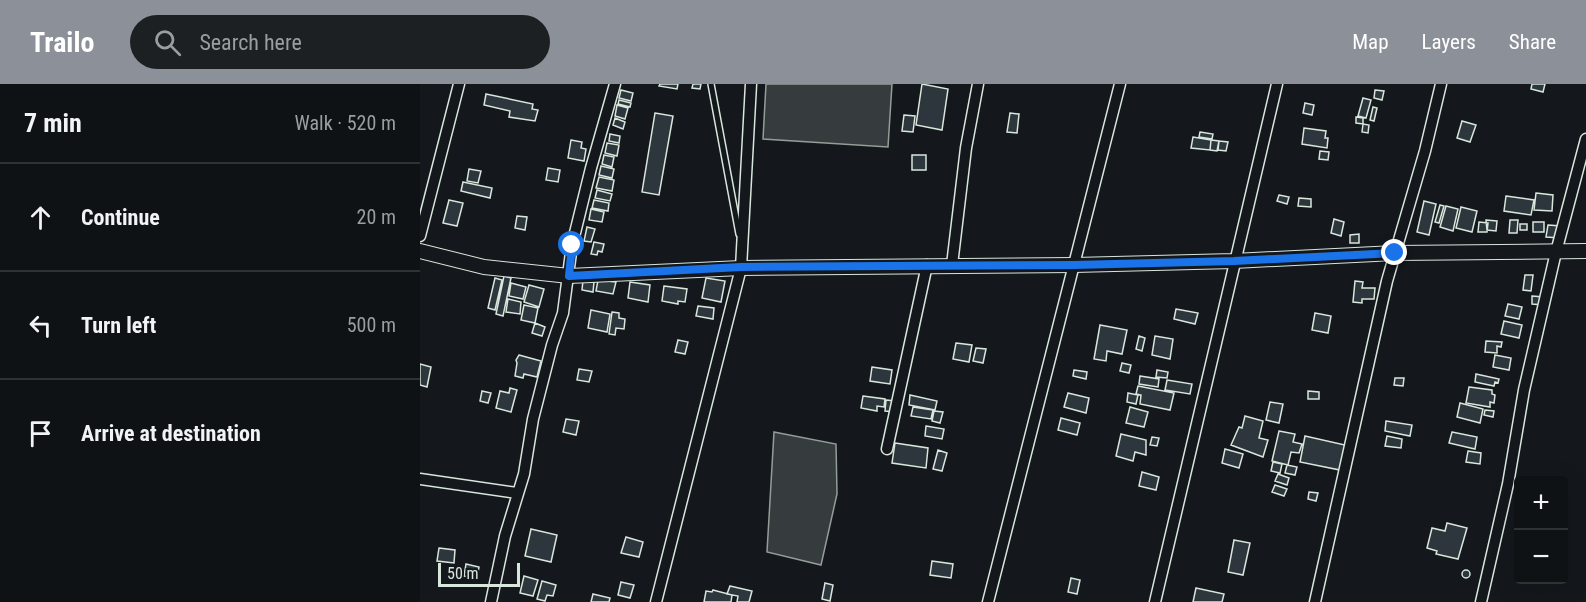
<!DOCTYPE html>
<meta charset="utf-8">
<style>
:root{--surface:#0f1215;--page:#1d2022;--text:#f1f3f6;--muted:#9b9ea0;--line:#2f3234;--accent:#8c9099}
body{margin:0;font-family:"Roboto Condensed",sans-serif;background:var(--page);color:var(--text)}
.controls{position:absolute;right:18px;bottom:18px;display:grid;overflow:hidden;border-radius:6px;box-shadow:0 6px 24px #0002}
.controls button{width:54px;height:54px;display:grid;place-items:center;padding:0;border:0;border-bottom:2px solid var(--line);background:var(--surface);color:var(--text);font:30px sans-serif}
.scale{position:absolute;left:18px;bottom:15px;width:82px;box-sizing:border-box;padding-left:6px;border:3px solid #d8e6dc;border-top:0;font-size:16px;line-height:21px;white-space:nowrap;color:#d8e6dc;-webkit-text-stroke:4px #14181c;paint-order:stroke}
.stop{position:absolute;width:18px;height:18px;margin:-14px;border:4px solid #1a73e8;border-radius:50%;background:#fff}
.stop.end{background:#1a73e8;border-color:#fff;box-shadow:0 2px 6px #0008}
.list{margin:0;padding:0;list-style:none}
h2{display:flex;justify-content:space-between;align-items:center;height:78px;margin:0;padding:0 24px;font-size:26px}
h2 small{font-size:20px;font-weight:400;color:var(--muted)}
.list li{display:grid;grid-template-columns:39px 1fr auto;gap:18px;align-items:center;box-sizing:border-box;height:108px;padding:0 24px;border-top:2px solid var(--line)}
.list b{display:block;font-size:22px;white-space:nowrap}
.list em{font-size:20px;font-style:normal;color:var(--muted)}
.icon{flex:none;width:33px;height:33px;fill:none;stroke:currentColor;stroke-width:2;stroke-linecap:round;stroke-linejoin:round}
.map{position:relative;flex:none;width:1166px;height:518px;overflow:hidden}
header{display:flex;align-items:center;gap:36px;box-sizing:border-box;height:84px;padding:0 30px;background:var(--accent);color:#fff}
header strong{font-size:28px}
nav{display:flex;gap:33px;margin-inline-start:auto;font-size:21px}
.search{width:420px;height:54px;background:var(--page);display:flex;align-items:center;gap:15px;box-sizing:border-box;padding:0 21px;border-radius:33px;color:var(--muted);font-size:22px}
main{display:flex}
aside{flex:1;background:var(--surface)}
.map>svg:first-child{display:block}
</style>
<header>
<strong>Trailo</strong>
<div class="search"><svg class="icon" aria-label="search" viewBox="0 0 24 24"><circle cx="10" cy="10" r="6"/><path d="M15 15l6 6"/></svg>Search here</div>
<nav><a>Map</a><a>Layers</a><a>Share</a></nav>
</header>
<main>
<aside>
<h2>7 min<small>Walk · 520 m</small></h2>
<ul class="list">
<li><svg class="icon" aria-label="ahead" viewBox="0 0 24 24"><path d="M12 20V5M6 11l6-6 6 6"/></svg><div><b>Continue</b></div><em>20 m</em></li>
<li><svg class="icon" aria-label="left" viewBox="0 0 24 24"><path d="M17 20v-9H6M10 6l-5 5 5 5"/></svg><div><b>Turn left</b></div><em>500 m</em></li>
<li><svg class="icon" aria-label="arrive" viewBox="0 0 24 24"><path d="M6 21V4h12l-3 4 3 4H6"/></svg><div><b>Arrive at destination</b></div></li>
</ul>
</aside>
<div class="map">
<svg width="1166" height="518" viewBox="0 0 1166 518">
<rect width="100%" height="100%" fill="#14181c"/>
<path fill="#363b3e" stroke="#939e99" stroke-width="1.5" d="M346,0H472L468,63L343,55Z
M354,348L416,360L417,410L401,481L347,468Z"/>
<path fill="#2c363c" stroke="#d8e6dc" stroke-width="1.5" d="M240,0H258L257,5L239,2Z
M273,0H281L280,5L272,4Z
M502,0L528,5L522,46L496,41Z
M1112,0H1125L1123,8L1111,5Z
M201,6L213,9L211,17L199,14Z
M955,6L964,7L962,16L954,14Z
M66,10L113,20L112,25L118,26L115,37L89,33L90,27L64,21Z
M943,14L951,16L946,34L938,32Z
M199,16L211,19L210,23L198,20Z
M885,19L894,21L892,31L883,29Z
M197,21L208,24L205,35L195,32Z
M953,23L957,24L954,37L950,36Z
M235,29L253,32L239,111L222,108Z
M590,29L599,30L597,49L587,48Z
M484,31L495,32L493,48L482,47Z
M936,33L943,34V40L936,39Z
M195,34L205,38L203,45L193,41Z
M1042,37L1056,41L1050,58L1037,54Z
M943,40L949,41L948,49L942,48Z
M884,44L906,47L905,54H908L907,64L882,60Z
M780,48L793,50L792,55L779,53Z
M190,50L200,52L199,59L189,57Z
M773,53L791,56L790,66L771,64Z
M151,56L162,58L161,64L166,65L164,77L148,74Z
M791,56L799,57L797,67L790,66Z
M799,57L808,58L806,67L798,66Z
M187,59L199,61L197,72L185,69Z
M900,67L909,68L908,76L899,75Z
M184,71L194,73L192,83L182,80Z
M492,71H506V86H492Z
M181,82L194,85L192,94L179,91Z
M128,84L140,86L138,98L126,96Z
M49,85L61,87L58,99L47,97Z
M179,93L194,96L192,107L176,104Z
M43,98L72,104L70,114L41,107Z
M177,106L192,110L190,117L175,114Z
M1116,109L1133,111L1132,127L1114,126Z
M859,111L869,113L867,120L857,117Z
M1086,112L1114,116L1111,131L1084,127Z
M879,114L891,115V123L878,122Z
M29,116L43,119L37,142L23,139Z
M174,116L189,119L188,127L172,124Z
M1004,117L1016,120L1009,151L997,148Z
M1020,121L1024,122L1019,139L1015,138Z
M1026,122L1038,125L1033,147L1020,143Z
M1041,123L1057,127L1052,148L1036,144Z
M171,125L184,128L182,138L169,136Z
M97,132L107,133L105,146L95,144Z
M914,135L924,138L921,152L911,149Z
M1066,136L1077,137L1076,147L1067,146Z
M1090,136H1098L1097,149H1089Z
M1059,138L1068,139L1067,148H1058Z
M1113,138H1124V148H1113Z
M1100,140H1107V146H1100Z
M1128,141L1141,142L1140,154L1126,153Z
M167,143L175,145L171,158L164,157Z
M939,150V159H930V151Z
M174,158L184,160L182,168L178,167L177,171L171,170Z
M1105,191H1113L1111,207L1103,206Z
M84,192L91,194L83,232L76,230Z
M75,194L82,196L75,226L68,224Z
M286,194L305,197L301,218L282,214Z
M163,196L174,198L173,208L162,206Z
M178,196L196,198L193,210L176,207Z
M935,197L943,198L942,204H955L954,215H942V219L933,218Z
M210,198L230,201L228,218L208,214Z
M91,199L106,203L103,215L89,212Z
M109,201L124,205L119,223L104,218Z
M244,202L267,205L265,218L258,217V220L242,217Z
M1112,212L1124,213L1123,221L1112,220Z
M88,215L101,218L100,230L86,228Z
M1088,220L1102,223L1099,235L1085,232Z
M104,221L118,224L115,239L101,236Z
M278,222L294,224L293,235L276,232Z
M756,225L778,229L775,240L754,235Z
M171,226L190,230L187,248L168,244Z
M192,228L199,229V234L205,235L204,245L196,244L195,251L189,250Z
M895,229L911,232L908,249L892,246Z
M1084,237L1102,241L1099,254L1081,250Z
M115,239L125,243L122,252L112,249Z
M680,241L707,246L702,270L687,267L686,277L674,275Z
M719,252L725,254L722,267L716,265Z
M735,252L753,255L750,275L732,271Z
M258,256L268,258L265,270L255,268Z
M1066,257L1082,258L1081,263L1077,262V269L1065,268Z
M536,259L552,261L549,278L533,275Z
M556,264L566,265L563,279L553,277Z
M99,271L121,277L117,293L104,290L103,294L95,292L97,279L96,276Z
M1075,271L1091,274L1089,286L1073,283Z
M702,279L711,281L709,289L700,287Z
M0,280L11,283L7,303L0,301Z
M452,283L472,286L470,300L450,297Z
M159,285L172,287L169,298L157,296Z
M654,286L667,288L666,295L653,292Z
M737,286L748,288L747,294L736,293Z
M1056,290L1079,295L1078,299L1075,298L1074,302L1055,298Z
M720,292L739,295L738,303L719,300Z
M975,294H984L983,302L974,301Z
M747,296L772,300L770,310L745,306Z
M718,302L754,309L750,326L720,320L721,311L716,310Z
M1049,303L1072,306V310L1075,311L1074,319L1070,318V323L1046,319Z
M90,304L97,306L91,328L76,324L80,307L89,309Z
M62,307L71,309L68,319L60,317Z
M888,307L899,308V315H888Z
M648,309L669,314L666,329L644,323Z
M708,309L718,311L716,320L707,318Z
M490,311L517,317L515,326L489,321Z
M443,312L465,315L464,323L457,322V327L441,324Z
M466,316L476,317L475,328L465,327Z
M850,318L863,320L859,339L846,336Z
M1040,319L1063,325L1060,339L1037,333Z
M493,323L513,326L511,335L491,332Z
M710,323L728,328L724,343L706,339Z
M1065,326L1074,327L1073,333L1064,331Z
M514,327L523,328L520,339L512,337Z
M825,332L843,337L839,354L848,356L843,373L811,361L819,343L822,344Z
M641,334L660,339L657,351L638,346Z
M146,335L159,337L156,351L143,348Z
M966,337L992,341L990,352L965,347Z
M506,342L524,345L522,355L505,352Z
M859,347L875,350L873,358L882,360L879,369L871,368L868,381L852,377Z
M1032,348L1057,353L1055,365L1029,359Z
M701,350L726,356V371L715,368L713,377L696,372Z
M885,352L925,361L920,386L880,378Z
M967,352L982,355L981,364L965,362Z
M732,353L739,354L737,362L730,361Z
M475,359L508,364L506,384L472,379Z
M805,365L823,370L819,384L802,379Z
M518,366L527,369L522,387L513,385Z
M1048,367L1061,369L1060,380L1046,378Z
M853,378L862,380L860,389L851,387Z
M867,381L877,383L875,391L865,389Z
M722,388L739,393L736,406L719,402Z
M858,390L869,394L867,401L855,397Z
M855,401L867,405L864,412L852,408Z
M889,408L898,409L896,417L888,415Z
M1027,439L1047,444L1038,475L1016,470L1017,467L1007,464L1012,444L1025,447Z
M111,445L137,451L131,478L105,472Z
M206,453L223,458L219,473L201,469Z
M814,456L830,459L823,491L808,488Z
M19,464L35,466L34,479L17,477Z
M512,477L533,480L531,494L510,491Z
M46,480L59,483L57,494L44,492Z
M1042 490a4 4 0 1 1 8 0a4 4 0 1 1-8 0Z
M104,492L118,496L113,512L100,509Z
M651,494L660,496L657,510L648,508Z
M122,497L136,501L133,512L127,511L125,517L117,515Z
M201,498L214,501L210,514L198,511Z
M405,499L413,501L410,517L402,515Z
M310,502L332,507L329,518H317L318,512L307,510Z
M776,504L804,510L802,518H773Z
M293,506L312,511L311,518H284L286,507L292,508Z
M173,510L190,514L189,518H171Z"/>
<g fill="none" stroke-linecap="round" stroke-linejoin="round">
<defs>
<path id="lane" d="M291,0L319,150"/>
<path id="street" d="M0,152L39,0
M532,181L546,64L558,0
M467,365L507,181
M0,395L97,409
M71,518L85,452L104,390L113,335L132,261L143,229L152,161L171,84L195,0
M236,518L321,184L331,0
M568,518L700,0
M735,518L857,0
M895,518L967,197L1005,67L1021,0
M1061,518L1088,400L1104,306L1136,168L1166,55"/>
<path id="secondary" d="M0,167L64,183L149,192L321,184L654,181L814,177L975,169L1166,167"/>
</defs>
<use href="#lane" stroke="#d8e6dc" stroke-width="8"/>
<use href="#street" stroke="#d8e6dc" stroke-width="13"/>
<use href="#secondary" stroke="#d8e6dc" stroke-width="16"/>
<use href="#lane" stroke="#14181c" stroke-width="5"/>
<use href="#street" stroke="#14181c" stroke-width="10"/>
<use href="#secondary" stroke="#14181c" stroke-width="14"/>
</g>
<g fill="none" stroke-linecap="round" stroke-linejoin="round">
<path stroke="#1a73e8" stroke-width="8" d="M152,161L149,192L321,183L654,181L814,177L975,169"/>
</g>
</svg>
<div class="controls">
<button>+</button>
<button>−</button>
</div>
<div class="scale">50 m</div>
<div class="stop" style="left:152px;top:161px"></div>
<div class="stop end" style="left:975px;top:169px"></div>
</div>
</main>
